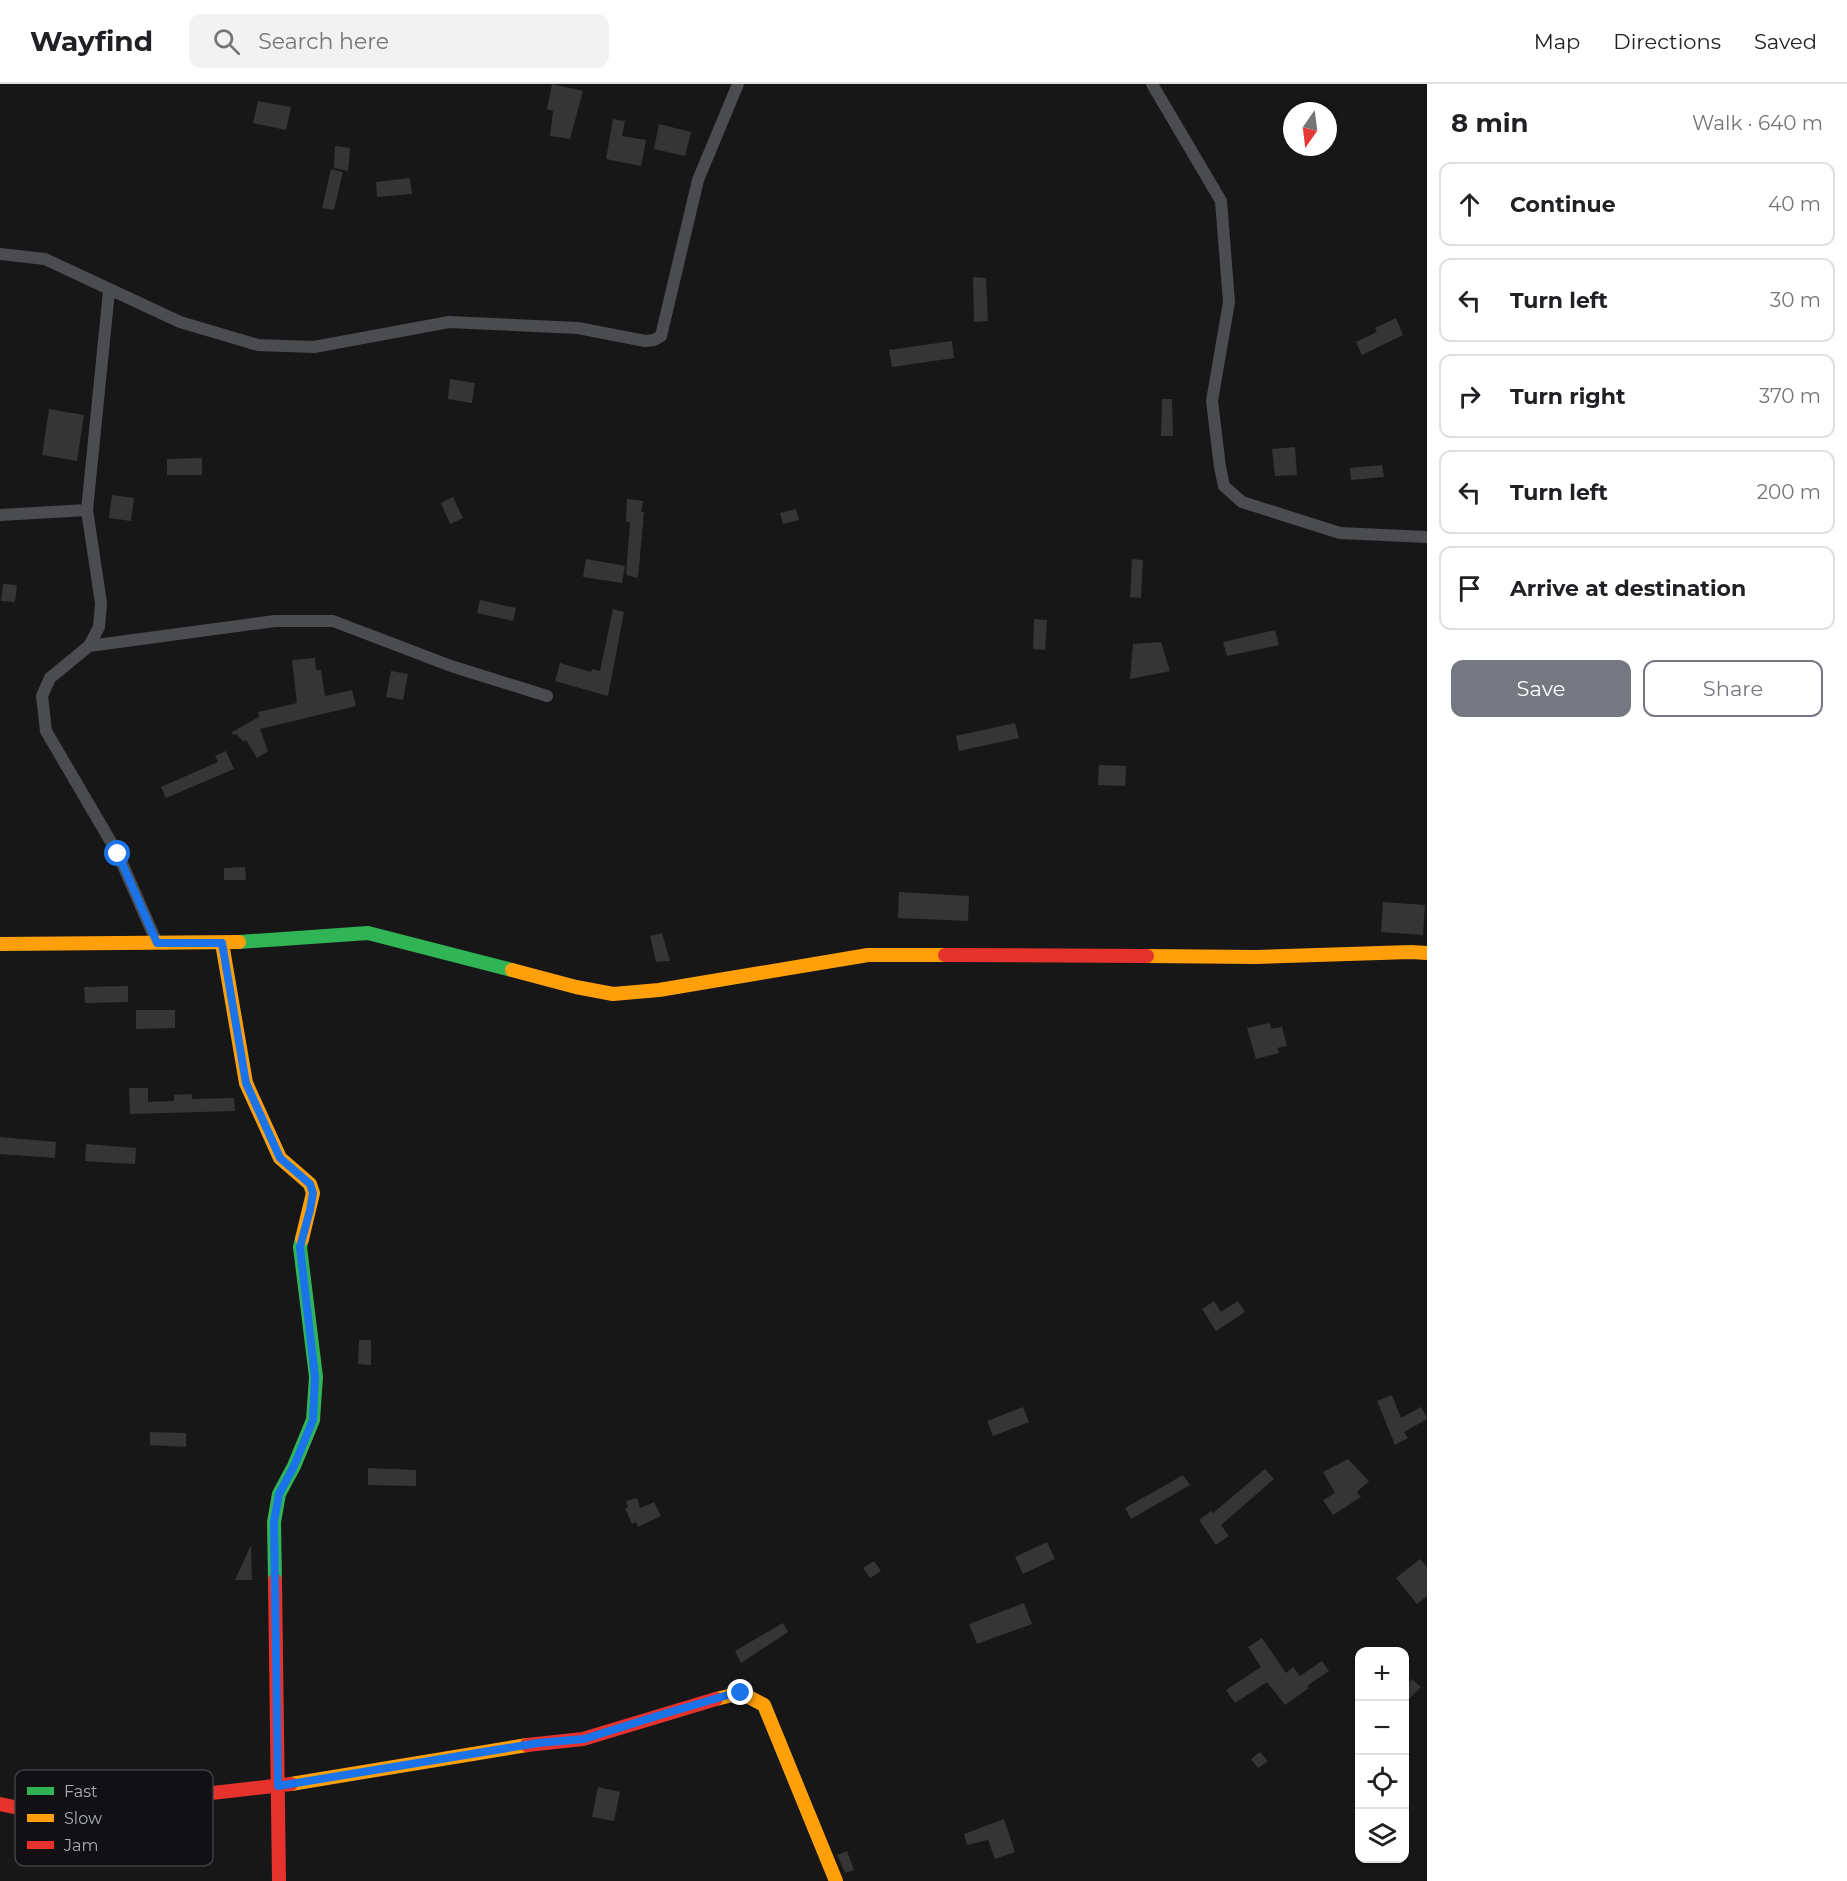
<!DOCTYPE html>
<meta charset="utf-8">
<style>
:root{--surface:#fff;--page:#f2f2f2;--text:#202124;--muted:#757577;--line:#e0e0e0;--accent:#757880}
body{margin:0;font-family:Montserrat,sans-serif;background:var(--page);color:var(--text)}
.controls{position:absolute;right:18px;bottom:18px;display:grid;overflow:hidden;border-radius:12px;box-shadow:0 2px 4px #0004}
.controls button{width:54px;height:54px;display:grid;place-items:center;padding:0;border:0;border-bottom:2px solid var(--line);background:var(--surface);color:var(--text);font:30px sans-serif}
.compass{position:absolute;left:1283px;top:18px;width:54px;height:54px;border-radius:50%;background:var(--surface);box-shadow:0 2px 4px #0004;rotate:194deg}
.stop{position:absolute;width:18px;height:18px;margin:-14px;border:4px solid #1a73e8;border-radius:50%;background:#fff}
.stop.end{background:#1a73e8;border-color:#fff;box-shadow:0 2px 6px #0008}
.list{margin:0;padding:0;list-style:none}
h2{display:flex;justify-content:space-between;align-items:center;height:78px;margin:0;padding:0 24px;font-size:26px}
h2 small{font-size:20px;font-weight:400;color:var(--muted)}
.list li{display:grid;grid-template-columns:39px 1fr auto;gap:18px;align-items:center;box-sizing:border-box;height:84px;margin:0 12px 12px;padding:0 12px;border:2px solid var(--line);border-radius:12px}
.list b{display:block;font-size:22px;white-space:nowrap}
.list em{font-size:20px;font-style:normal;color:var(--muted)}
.actions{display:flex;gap:12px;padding:18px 24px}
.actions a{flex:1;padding:14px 0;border:2px solid var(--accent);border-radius:12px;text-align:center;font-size:21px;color:var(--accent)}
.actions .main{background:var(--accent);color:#fff}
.icon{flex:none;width:33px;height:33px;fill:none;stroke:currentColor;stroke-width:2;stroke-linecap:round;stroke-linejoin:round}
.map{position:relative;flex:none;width:1427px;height:1797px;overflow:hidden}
header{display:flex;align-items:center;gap:36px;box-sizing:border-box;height:84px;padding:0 30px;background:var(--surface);border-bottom:2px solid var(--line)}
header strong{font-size:28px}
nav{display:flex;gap:33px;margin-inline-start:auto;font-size:21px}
.search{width:420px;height:54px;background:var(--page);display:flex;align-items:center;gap:15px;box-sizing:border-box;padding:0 21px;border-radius:12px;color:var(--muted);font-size:22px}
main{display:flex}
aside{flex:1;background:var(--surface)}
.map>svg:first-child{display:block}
</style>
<header>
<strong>Wayfind</strong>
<div class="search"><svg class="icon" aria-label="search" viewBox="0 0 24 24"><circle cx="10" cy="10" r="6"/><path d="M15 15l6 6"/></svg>Search here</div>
<nav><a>Map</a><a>Directions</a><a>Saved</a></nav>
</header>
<main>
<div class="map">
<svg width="1427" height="1797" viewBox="0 0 1427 1797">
<rect width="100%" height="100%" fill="#171717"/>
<path fill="#353536" d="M552,0L583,7L570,55L550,52L553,27L547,25Z
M258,17L291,23L286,46L253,39Z
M613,35L625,37L622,52L646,56L641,82L606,75Z
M659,40L691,48L685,72L654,65Z
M335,62L350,64L348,87L334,84Z
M331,85L343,88L334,126L322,124Z
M410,94L412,110L377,113L376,98Z
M973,193L986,194L988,237L974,238Z
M1396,234L1403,251L1362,271L1356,258L1377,248L1375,244Z
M952,257L954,274L892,283L889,266Z
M450,295L475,299L472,319L448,315Z
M1162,315H1172L1173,352H1161Z
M49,325L84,331L77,377L42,371Z
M1295,363L1297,391L1275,392L1272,365Z
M202,374V391H167V375Z
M1382,381L1384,393L1351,396L1350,384Z
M112,411L134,414L131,437L109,434Z
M453,413L463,434L450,440L441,419Z
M627,415L643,417L641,428H644L638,494L626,491L630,438H626Z
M796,425L799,436L783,440L780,429Z
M586,475L625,482L622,499L583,493Z
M1132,475L1143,476L1141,514L1130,513Z
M3,500L17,501L15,518L1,517Z
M480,516L516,524L513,537L477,529Z
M613,525L624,528L608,612L555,597L560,579L591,588L592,585L600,587Z
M1034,535L1047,536L1045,566L1033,565Z
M1275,546L1279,561L1227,572L1223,558Z
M1161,558L1170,587L1130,595L1133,560Z
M315,574L316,586H321L325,612L352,606L356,622L260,645L268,667L257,674L246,656L244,658L236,650L233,651L232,648L259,633L258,628L297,619L292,576Z
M391,587L408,590L403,616L386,613Z
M1015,639L1019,654L959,667L956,652Z
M226,667L234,685L166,714L161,703L218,678L215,672Z
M1099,681L1126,682L1125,702L1098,701Z
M245,783L246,796H224V784Z
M899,808L969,812L968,837L898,834Z
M1383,818L1425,821L1423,851L1381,848Z
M662,849L670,877L656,878L650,852Z
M128,902V918L85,919L84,903Z
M136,926H175V944L136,945Z
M1270,939L1271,945L1282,943L1287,962L1277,964L1279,969L1256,975L1247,944Z
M129,1004H148V1018L174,1017V1011L192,1010V1015L234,1014L235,1027L130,1030Z
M0,1053L56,1058L55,1074L0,1070Z
M86,1060L136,1064L135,1080L85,1077Z
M1214,1217L1221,1228L1238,1217L1245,1228L1216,1247L1202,1225Z
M359,1256H371V1281L358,1280Z
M1392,1311L1401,1334L1421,1323L1427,1334V1335L1404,1348L1408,1354L1395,1361L1377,1317Z
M1023,1323L1029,1338L993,1352L987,1337Z
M150,1348L186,1349V1363L150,1361Z
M1348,1375L1369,1397L1357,1408L1361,1413L1333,1431L1323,1416L1335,1409L1323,1388Z
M368,1384L416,1386V1402L368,1401Z
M1265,1385L1274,1395L1221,1441L1229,1452L1216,1461L1199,1436L1211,1427L1213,1429Z
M1183,1391L1190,1401L1131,1435L1125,1424Z
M637,1414L640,1424L654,1418L661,1432L638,1443L636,1438L632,1440L625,1424H628L626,1417Z
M1047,1458L1055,1475L1023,1490L1015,1473Z
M251,1461L252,1496H235Z
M1420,1475L1427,1483V1512L1417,1520L1396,1494Z
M874,1477L881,1487L870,1494L863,1484Z
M1024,1519L1032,1540L977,1560L969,1540Z
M783,1539L788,1548L741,1579L735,1567Z
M1262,1554L1286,1589L1293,1583L1300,1592L1322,1577L1329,1587L1307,1602L1309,1604L1285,1621L1267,1598L1235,1619L1226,1606L1261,1583L1248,1563Z
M1412,1595L1421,1603L1404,1620V1603Z
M1260,1668L1268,1677L1258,1684L1251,1675Z
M598,1703L620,1708L614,1737L592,1733Z
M1004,1735L1015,1768L995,1775L988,1756L967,1761L964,1750Z
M847,1767L854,1786L845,1789L837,1771Z"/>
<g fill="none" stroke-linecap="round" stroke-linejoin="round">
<path stroke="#4b4c50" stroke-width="12" d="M1152,0L1221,117L1229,218L1212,317L1220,383L1224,402L1242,418L1340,449L1427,453
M0,170L45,175L180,238L258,261L314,263L449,238L578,244L645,257L654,256L661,252L698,96L738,0
M109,207L87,426L101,519L99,543L89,562L50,594L42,612L46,647L118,770L157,859
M0,431L87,426
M89,562L275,537H333L451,582L547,612"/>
<path stroke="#30b455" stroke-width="14" d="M239,858L368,849L512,886
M275,1496L274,1438L279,1410L294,1382L313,1336L316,1293L300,1163L302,1155"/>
<path stroke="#ff9f0a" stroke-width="14" d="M222,859L246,999L280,1074L310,1100L313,1109L302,1155
M0,860L239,858
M1147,872L1256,873L1411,868L1427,869
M512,886L576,903L613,910L659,906L868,871H945
M716,1615L741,1609L764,1621L836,1797
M291,1700L527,1661"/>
<path stroke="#e5322d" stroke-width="14" d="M945,871L1147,872
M275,1496L279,1797
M527,1661L583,1655L716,1615
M0,1720L39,1728H80L116,1720L291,1700"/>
</g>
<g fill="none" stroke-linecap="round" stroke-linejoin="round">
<path stroke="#1a73e8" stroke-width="8" d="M118,770L157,859H222L246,999L280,1074L310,1100L313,1109L310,1126L300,1163L315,1293L313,1336L294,1382L279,1410L274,1438L278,1702L538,1659L584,1655L657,1632L728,1611L741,1609"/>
</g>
<rect x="15" y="1686" width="198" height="96" rx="9" fill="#111113" stroke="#3e4045" stroke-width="1.5"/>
<rect x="27" y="1703" width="27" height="8" fill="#30b455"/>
<rect x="27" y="1730" width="27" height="8" fill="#ff9f0a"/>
<rect x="27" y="1757" width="27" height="8" fill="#e5322d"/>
<g font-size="16" fill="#a8adb9">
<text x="64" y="1713">Fast</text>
<text x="64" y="1740">Slow</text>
<text x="64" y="1767">Jam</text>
</g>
</svg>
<div class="controls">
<button>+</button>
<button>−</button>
<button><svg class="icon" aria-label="locate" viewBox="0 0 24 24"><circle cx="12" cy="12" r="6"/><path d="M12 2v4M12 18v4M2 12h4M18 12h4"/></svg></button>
<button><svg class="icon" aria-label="layers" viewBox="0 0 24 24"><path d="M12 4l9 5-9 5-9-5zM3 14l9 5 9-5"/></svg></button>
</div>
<svg class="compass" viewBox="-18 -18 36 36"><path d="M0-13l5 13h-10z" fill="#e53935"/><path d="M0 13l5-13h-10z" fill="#757577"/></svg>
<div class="stop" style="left:118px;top:770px"></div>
<div class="stop end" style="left:741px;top:1609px"></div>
</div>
<aside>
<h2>8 min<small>Walk · 640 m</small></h2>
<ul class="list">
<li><svg class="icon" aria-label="ahead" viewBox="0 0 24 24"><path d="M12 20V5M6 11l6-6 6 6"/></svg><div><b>Continue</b></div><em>40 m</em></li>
<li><svg class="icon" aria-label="left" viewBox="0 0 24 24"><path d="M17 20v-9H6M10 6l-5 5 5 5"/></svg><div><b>Turn left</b></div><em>30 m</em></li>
<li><svg class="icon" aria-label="right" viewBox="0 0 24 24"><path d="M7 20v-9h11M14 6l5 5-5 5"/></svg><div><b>Turn right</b></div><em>370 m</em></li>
<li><svg class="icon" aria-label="left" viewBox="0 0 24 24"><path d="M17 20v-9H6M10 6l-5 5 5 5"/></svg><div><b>Turn left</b></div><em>200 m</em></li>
<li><svg class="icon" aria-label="arrive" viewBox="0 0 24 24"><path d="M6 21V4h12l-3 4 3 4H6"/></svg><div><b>Arrive at destination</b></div></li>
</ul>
<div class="actions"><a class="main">Save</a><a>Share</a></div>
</aside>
</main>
